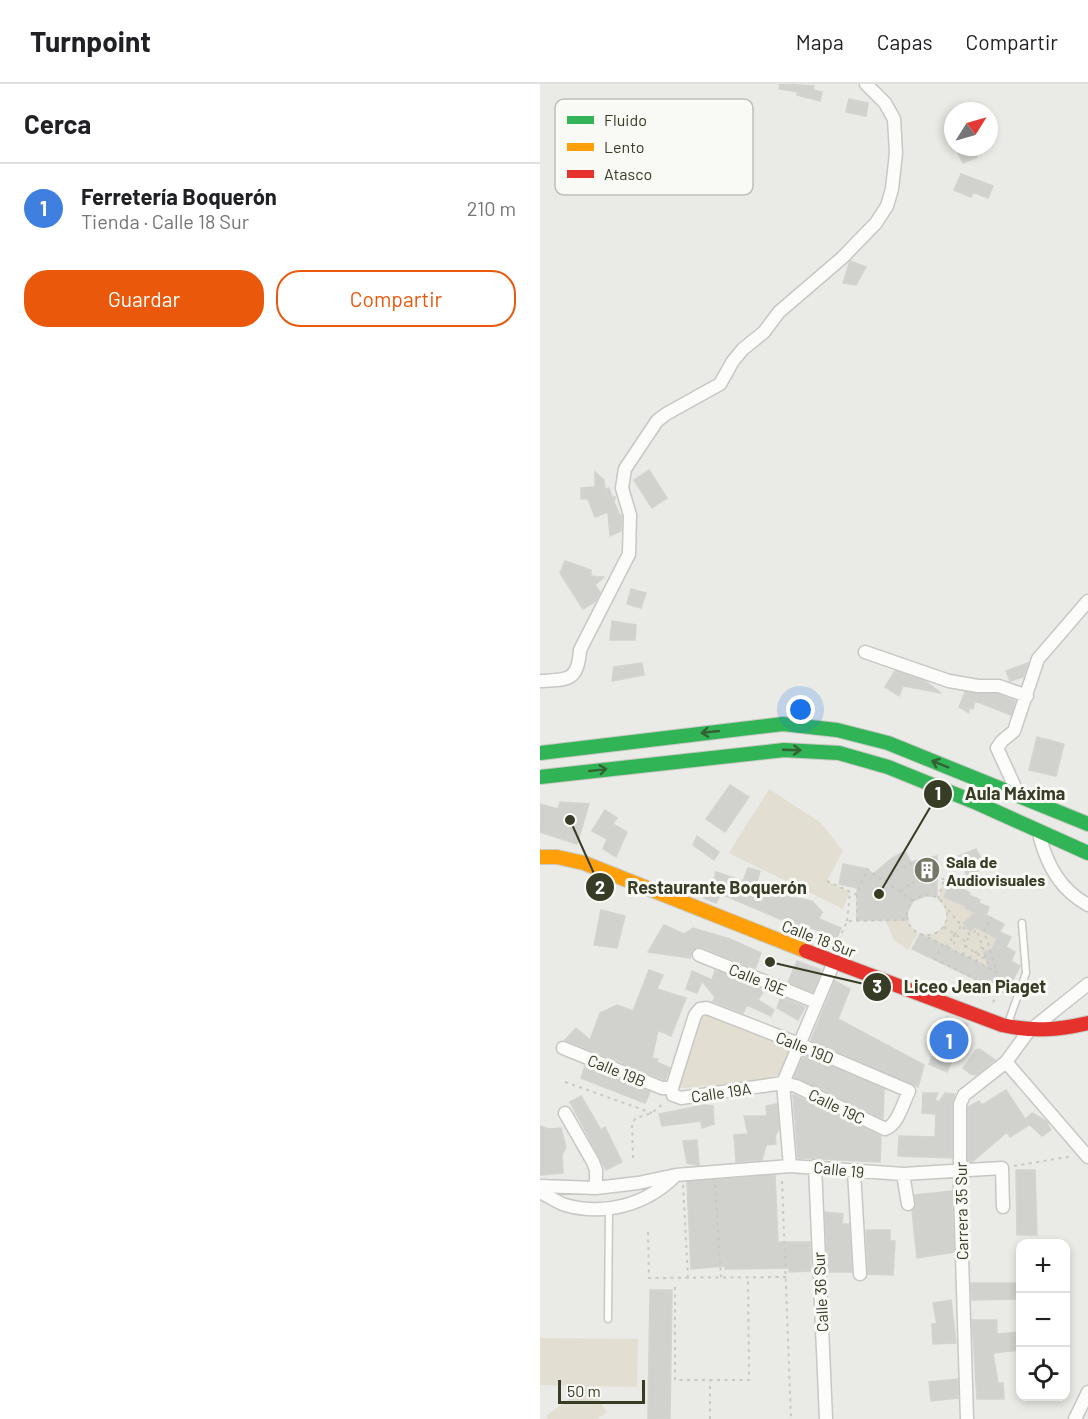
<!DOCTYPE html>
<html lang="es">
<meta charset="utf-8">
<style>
:root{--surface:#fff;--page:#f6f6f6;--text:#202124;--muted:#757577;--line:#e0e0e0;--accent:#ea580c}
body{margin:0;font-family:Barlow,sans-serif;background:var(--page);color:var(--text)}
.controls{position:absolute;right:18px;bottom:18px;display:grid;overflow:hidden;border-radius:12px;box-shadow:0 3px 9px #0003}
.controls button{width:54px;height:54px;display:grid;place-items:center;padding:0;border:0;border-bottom:2px solid var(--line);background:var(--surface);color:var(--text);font:30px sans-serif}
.compass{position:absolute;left:404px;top:18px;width:54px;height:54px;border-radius:50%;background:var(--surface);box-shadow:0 3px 9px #0003;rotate:53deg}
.scale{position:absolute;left:18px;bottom:15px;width:87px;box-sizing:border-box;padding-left:6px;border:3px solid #373c25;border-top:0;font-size:16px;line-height:21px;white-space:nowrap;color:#373c25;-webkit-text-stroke:4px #f9f9f5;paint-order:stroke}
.you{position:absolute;left:261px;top:626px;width:21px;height:21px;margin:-15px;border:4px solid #fff;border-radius:50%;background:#1a73e8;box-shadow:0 0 0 9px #1a73e833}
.badge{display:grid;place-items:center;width:39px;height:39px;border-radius:50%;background:var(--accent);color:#fff;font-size:20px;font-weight:700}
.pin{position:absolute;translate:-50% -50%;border:3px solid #fff;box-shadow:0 2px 6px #0006}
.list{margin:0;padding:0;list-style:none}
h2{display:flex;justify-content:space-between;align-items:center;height:78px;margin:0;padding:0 24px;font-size:26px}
h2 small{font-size:20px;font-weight:400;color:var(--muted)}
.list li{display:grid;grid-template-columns:39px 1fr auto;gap:18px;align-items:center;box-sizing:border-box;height:90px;padding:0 24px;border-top:2px solid var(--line)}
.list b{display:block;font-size:22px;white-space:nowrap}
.list p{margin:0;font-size:20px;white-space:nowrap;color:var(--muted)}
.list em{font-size:20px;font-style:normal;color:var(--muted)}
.actions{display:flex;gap:12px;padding:18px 24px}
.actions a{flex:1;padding:14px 0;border:2px solid var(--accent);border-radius:24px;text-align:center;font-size:21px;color:var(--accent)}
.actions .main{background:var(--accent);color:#fff}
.icon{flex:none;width:33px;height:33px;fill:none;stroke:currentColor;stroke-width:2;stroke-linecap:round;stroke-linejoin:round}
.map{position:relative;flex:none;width:548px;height:1335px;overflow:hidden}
header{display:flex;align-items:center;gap:36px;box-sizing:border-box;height:84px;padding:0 30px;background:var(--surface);border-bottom:2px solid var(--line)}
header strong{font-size:28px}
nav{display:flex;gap:33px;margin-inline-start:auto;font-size:21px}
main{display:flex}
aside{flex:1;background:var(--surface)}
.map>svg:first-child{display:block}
</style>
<header>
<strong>Turnpoint</strong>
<nav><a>Mapa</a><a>Capas</a><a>Compartir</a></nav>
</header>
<main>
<aside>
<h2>Cerca<small></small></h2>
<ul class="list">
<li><span class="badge" style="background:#3f7fe0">1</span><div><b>Ferretería Boquerón</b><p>Tienda · Calle 18 Sur</p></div><em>210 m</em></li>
</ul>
<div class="actions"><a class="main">Guardar</a><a>Compartir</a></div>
</aside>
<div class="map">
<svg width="548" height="1335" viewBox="0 0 548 1335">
<rect width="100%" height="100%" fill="#eaeae6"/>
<path fill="#e2ded1" d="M229,705L281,739L303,767L287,797L310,808L303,825L189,769Z
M404,795L410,797L415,817L425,822V825L435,829L444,837L447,830L453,834L447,848L457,854L454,861L465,867L464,891L381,850C404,854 415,830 398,815Z
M345,836H368L370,842L378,849L368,866L354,856Z
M164,930L251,963L237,995L132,1005Z
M0,1254L98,1255L97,1303L49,1302L67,1328L57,1335H8L6,1332L47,1302L0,1301Z"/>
<path fill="#d1d2cd" stroke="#d3d3cf" stroke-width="1.5" d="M240,0L274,2L273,6L282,8L280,17L257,11L258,8L239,5Z
M309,15L328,19L326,32L306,28Z
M415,63H432L437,73L423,79Z
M421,90L453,102L448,114L433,108L431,113L414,106Z
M310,177L326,183L316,201L303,199Z
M109,386L127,414L112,424L94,396Z
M55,388L64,396L66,412V405L69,404L72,413H75L74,418L79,430L82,432L81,447L70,452L68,428L55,433L48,415H41V404L55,403Z
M25,477L51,486V492L64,493L55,501L60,508L55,518L43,525L20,489Z
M91,505L106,509L101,524L87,520Z
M72,537L96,541L95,556H70Z
M102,579L104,591L72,597L74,583Z
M488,579L483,593L470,597L466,587Z
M355,587L385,597L401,609L363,602L359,612L345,603Z
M425,608L458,610L475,617L471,631L435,617L433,625L429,623V629L419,623Z
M497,653L524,660L516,692L489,686Z
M190,701L209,713L185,748L166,735Z
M20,718L49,720L37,760L0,748V720L18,725Z
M65,726L77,734L73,740L87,748L76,773L63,765L67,755L52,747Z
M157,752L179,768L174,776L153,761Z
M436,765L441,774L434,778L438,787L427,792L419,772Z
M365,767L371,778L397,772V812H385L373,817L367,829L368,836H317V804L299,800L303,780L327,785L333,790L352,774Z
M208,784L220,787L216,803L241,811L272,817L282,828L279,835L301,844L297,854L266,842L254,841L181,810L176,819L164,814L168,806L170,807L176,788L203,797Z
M410,797L430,809L429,811L440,816L439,819L449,823L446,831L464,840L460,848L471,853L466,863L475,868L471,877L480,882L466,910L372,865L380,850L449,884L444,868L452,865L457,854L435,843L430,847L423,839L435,829L425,824L426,822L404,813Z
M61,826L85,832L77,864L54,861Z
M124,841L144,850L153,844L190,855L221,869L215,885L162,863L153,865L150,874L108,868Z
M257,877L281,886L273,908L248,898Z
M109,886L123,891L117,905L146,914L131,952L118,946L112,974L118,975L117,978L130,984L125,996L25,956L36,944L50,956L60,929L77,921L93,927Z
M175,886L224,906L218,916L234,926L231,932L207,921L203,929L173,917L175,913L162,897L157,909L146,905L152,887L172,896Z
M295,897L310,905L298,935L384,981L378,1003L271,956Z
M241,913L265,923L258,936L237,924Z
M407,933L428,940L407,988L389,980Z
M440,965L455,976L436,991L431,990L423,984L436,966Z
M264,971L344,1005L343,1035L254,993Z
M45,982L110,1008L105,1019L41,994Z
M466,1006L489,1041L470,1053L467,1048L432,1078H428V1023L439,1017L442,1021Z
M383,1009H398L395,1016L399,1018L405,1009L415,1010L412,1020V1074L358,1072L359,1052L395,1053L396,1030L382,1029Z
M253,1011H255L341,1052L340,1078L258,1074Z
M41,1012L61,1046L65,1043L82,1078L66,1086L30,1018Z
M237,1020L239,1045L235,1052L236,1060L226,1061L222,1076L196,1078L194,1051L208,1050L204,1032H227L226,1022Z
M164,1021L173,1022L174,1040L162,1044L161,1037L122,1042L119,1030Z
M492,1029L506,1037L511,1046L502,1052L485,1036Z
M0,1042L9,1045L21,1044L26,1063L22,1071L23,1089L0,1091Z
M157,1056L159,1081H157L147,1079L143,1057Z
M476,1086H495L497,1151H477Z
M235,1091L238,1158H270L271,1187L249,1188V1184L185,1185V1182L151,1185L147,1098Z
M412,1107L414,1168L377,1174L372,1127L376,1122L375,1111Z
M285,1128L303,1130L302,1140H309L312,1188H288Z
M326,1146H350V1157H355L353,1191L328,1190Z
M431,1199H480V1215L432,1216Z
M110,1206H132L130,1335H108Z
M411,1216L416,1259L393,1260L392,1240H397L393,1219Z
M432,1236H457V1250L480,1248V1266L453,1269L458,1299H463L464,1315H437Z
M418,1295V1314L391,1317L389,1298Z"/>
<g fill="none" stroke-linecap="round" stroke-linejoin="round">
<defs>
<path id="lane" d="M468,939L486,889L482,839
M68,1235L69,1125"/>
<path id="street" d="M325,568L409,597L438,602H459L487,612
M0,597C28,596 38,597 40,566L89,470L90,431L82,404L85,385L117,337L126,330L180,300L193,277L203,265L224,248L239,228L302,174L336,139L347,122L352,105L356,69L354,35L345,19L326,0
M474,701L457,664L462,657L474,647L498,575L548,517
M500,754C508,783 521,806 548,821
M159,871L276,918
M167,924L259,960L369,1007C363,1019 358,1041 345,1045L256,1002L243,999L141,1014L133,1011L132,1004L155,931L160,925Z
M23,964L122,1004H132
M466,978L548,1073
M25,1029L53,1078L56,1086V1104
M250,1082L243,999L294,878
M275,1082L286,1335
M314,1087L320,1190
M363,1090L368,1120
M0,1102L56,1104L98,1099L136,1091L250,1082L363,1090L462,1084L463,1123
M0,1108C8,1112 17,1118 25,1121C65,1132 106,1121 135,1092
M427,1335L420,1107V1020L424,1011L466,978L488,948L548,900
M535,1335L548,1308"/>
<path id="fast" d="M0,669L243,640L297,646L348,659L548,740
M0,693L244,666L299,669L348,683L437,719L548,769"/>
<path id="slow" d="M0,773H17L44,779L266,867"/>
<path id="jam" d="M266,867L462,941C492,948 518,946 548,939"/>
</defs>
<use href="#lane" stroke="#c7c8c3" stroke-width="9"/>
<use href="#street" stroke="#c7c8c3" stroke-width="15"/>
<use href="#fast" stroke="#c8c9c2" stroke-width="16"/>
<use href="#slow" stroke="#c8c9c2" stroke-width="16"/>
<use href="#jam" stroke="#c8c9c2" stroke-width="16"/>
<path stroke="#c7cac2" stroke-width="2" stroke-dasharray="3 4.5" stroke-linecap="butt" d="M287,797L317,811
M345,797L357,786L372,779
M361,808C372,795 387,792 404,795
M367 831a20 20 0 1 1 40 0a20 20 0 1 1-40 0Z
M398,815L404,795L420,798L438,787
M408,826L430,851L437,846L449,883
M317,836V811L327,785L373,817
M307,837L310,808
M404,843L426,858
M381,850L457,888L444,847L451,833
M414,850V865
M403,861L395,875L459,907L451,922
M425,861L435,869L445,873
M296,863L307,837L368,836
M406,863L423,839
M423,871L426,858L430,851
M429,874L442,863
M435,877L445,873
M25,998L112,1029
M93,1074L92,1039L96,1034L112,1029L124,1019
M474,1082L533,1072
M242,1097L251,1335
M143,1101L148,1194
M175,1101L181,1193
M108,1148L109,1194L246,1193
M135,1203V1296H209L208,1193
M170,1335V1296"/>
<use href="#lane" stroke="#fcfcfb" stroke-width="6"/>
<use href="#street" stroke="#fcfcfb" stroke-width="12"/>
<use href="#fast" stroke="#30b455" stroke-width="14"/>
<use href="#slow" stroke="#ff9f0a" stroke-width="14"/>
<use href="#jam" stroke="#e5322d" stroke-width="14"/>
</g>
<defs><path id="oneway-shaft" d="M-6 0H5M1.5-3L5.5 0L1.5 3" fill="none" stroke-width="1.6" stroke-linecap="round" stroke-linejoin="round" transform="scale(1.5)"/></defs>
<g stroke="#356033">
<use href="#oneway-shaft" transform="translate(170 648) rotate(174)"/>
<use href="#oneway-shaft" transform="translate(252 666) rotate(2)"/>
<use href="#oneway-shaft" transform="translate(400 680) rotate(-158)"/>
<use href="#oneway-shaft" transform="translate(58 686) rotate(-7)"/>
</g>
<defs>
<symbol id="building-disc" viewBox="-11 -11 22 22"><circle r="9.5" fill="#767969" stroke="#f9f9f5"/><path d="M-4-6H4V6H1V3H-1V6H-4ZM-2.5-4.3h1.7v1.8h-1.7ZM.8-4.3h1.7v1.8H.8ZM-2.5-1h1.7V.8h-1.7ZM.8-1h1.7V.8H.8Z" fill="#fff"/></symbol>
</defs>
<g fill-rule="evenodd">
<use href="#building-disc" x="372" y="771" width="30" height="30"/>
</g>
<g text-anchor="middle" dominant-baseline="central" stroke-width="6" stroke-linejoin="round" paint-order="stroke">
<g font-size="16" font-weight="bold" fill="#373c25" stroke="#f9f9f5" text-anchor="start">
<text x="406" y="777">Sala de<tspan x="406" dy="18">Audiovisuales</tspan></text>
</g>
<g font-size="16" fill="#373c25" stroke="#f9f9f5">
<text transform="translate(279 854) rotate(21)">Calle 18 Sur</text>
<text transform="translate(218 895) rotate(22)">Calle 19E</text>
<text transform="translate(265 963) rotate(22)">Calle 19D</text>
<text transform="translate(77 986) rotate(22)">Calle 19B</text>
<text transform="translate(181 1008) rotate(-8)">Calle 19A</text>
<text transform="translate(297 1022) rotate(26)">Calle 19C</text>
<text transform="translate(299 1085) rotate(6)">Calle 19</text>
<text transform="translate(421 1127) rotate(-91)">Carrera 35 Sur</text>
<text transform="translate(280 1208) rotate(-93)">Calle 36 Sur</text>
</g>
</g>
<rect x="15" y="15" width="198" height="96" rx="9" fill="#f9f9f5" stroke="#bfc0b7" stroke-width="1.5"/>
<rect x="27" y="32" width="27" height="8" fill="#30b455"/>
<rect x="27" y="59" width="27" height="8" fill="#ff9f0a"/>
<rect x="27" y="86" width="27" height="8" fill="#e5322d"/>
<g font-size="16" fill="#373c25">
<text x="64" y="42">Fluido</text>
<text x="64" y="69">Lento</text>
<text x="64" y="96">Atasco</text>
</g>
<path fill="none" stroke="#373c25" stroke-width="2" d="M339 810L398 710M30 736L60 803M230 878L337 903"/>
<g fill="#373c25" stroke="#f9f9f5" stroke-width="2">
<circle cx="339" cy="810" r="6"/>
<circle cx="30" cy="736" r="6"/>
<circle cx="230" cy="878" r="6"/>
<circle cx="398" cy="710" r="15"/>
<circle cx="60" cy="803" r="15"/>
<circle cx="337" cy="903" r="15"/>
</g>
<g font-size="18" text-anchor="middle" font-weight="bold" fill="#fff">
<text x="398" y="716">1</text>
<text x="60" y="810">2</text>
<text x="337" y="909">3</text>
</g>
<g font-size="18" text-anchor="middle" font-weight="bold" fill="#373c25" stroke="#f9f9f5" stroke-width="6" stroke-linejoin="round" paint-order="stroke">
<text x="475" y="716">Aula Máxima</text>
<text x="177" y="810">Restaurante Boquerón</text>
<text x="435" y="909">Liceo Jean Piaget</text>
</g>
</svg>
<div class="controls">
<button>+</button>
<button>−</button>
<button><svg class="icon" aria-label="locate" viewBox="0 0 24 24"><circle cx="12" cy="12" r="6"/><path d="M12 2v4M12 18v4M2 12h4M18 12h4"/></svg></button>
</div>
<svg class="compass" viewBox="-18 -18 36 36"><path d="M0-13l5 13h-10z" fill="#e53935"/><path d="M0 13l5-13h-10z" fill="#757577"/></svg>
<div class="scale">50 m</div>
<div class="you"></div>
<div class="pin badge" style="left:409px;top:956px;background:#3f7fe0">1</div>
</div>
</main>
